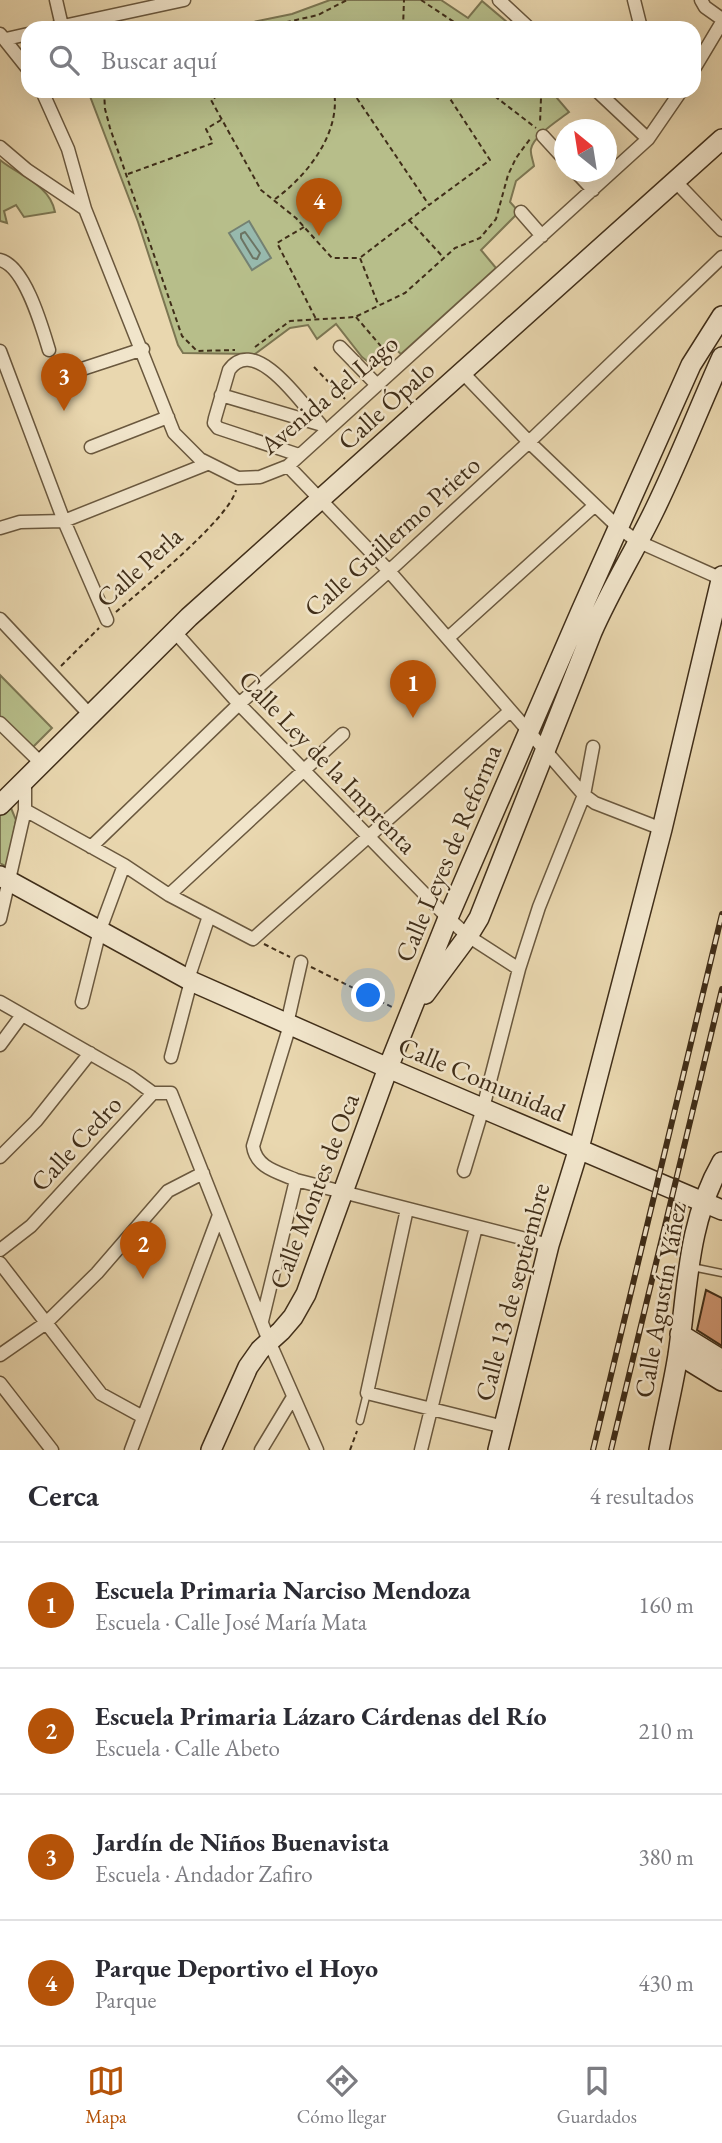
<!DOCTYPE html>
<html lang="es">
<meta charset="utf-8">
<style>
:root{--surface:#fff;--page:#f7f7f7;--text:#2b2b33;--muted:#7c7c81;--line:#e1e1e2;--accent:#b45309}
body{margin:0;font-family:"EB Garamond",serif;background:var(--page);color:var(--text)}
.compass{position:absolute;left:554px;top:119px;width:63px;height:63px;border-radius:50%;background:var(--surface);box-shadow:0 7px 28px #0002;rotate:330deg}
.you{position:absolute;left:369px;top:996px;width:24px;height:24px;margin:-18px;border:5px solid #fff;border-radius:50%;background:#1a73e8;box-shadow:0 0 0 10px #1a73e833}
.badge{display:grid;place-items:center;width:46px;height:46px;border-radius:50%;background:var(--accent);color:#fff;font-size:23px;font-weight:700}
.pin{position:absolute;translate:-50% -58px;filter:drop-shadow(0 2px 4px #0008)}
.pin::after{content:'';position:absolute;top:37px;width:24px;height:21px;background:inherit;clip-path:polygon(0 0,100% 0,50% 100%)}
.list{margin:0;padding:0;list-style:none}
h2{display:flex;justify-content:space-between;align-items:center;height:91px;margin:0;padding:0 28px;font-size:30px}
h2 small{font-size:23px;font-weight:400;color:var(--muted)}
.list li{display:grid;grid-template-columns:46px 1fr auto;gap:21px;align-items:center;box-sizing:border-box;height:126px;padding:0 28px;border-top:2px solid var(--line)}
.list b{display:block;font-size:26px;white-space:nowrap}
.list p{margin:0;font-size:23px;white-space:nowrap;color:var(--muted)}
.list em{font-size:23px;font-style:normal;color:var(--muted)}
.icon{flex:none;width:38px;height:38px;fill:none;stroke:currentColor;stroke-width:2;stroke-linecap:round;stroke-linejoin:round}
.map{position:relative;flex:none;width:722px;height:1450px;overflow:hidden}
.search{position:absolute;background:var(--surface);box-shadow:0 7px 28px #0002;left:21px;right:21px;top:21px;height:77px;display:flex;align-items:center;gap:18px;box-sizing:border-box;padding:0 24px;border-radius:21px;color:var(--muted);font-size:26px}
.sheet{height:595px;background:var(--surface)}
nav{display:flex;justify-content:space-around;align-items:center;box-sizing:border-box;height:98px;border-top:2px solid var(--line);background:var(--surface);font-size:19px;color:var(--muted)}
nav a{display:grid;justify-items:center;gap:4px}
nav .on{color:var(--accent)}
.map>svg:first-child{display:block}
</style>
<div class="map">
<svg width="722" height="1450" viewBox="0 0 722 1450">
<rect width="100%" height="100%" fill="#e9d7af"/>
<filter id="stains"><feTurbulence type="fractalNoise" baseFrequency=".00286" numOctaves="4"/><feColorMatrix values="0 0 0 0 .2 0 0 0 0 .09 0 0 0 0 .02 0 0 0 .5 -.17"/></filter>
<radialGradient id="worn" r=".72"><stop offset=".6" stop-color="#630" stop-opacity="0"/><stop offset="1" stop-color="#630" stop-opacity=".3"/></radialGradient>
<path fill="#b7be8a" stroke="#7c7652" stroke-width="2" d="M330,0H441L468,18L482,1L514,28H224L292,14Z
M88,91H551L569,112C559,120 534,135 531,149C530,154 533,160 534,166L516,181L510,202L519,212L481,250L496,268L401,354L393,347L372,365L362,357L336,324L317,339L308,325L290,328L255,354L183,353L178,345L138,222Z
M0,160C20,176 50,185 55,212L24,217L16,205L4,211L7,223L0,221Z
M0,675L52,728L27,753L0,724Z
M11,808L16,820L7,867L0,863V814Z"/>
<path fill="#97b9ad" stroke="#748172" stroke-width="2" d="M249,221L271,258L252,270L229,233Z"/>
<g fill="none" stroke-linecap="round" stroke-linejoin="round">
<path stroke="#6c7463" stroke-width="2" d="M245,232L260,253L257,259L253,258L241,238V234Z"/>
</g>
<path fill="#cf9773" stroke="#402e19" stroke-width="2" d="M706,1290L722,1298V1346L697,1330Z"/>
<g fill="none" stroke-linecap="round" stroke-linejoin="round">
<defs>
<path id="lane" d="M692,1267L722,1273
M360,1421L367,1393"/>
<path id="street" d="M56,0L62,26
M499,0L529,28
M634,0L641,28
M701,0L705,7L722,19
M54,28L184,0
M0,34L28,69
M6,39L28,34
M694,69L722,22
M42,91L68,149L85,209L174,433L200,459L238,478L260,477L288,466L648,139L681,91
M597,91L648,139
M543,136L564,159
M0,147L27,170L85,209
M576,172L593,190
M675,181L722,230
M521,212L542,236
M0,260C25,266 42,327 49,350
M340,347L377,385
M0,351L64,521L107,620
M73,372L143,349
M462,372L529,442L619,528L637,541L722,579
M221,395L319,424
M91,447L168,417
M299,455L218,428L214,423L215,418L229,370C255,333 304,406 320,424
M288,466L389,571L584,795L595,803L662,829
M0,528L20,522L64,521L207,464
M0,619L90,715
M175,632L239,704L448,918L468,936L519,969
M448,638L594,506
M0,723L41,763
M25,781V810L124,865L169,895L253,939L510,711
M91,847L239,704L389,571L529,442L722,257
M169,895L343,734
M0,919L25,810
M188,979L209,916
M0,1002L131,1077L153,1093H171L269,1341L317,1450
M82,1002L100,930L124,865
M287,1024L301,962
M290,1025L253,1146C256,1168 278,1172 296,1180L549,1245
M0,1045L22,1015
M171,1057L191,981
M0,1157L36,1121L90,1053
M464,1171L483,1108L519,969L539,907L584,795L593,747
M407,1209L367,1393L504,1427
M0,1250L31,1226L153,1093
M0,1263L101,1394L143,1417
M262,1321L296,1180
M0,1355L46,1323L97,1273L168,1191L203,1173
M0,1383L52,1450
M131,1450L219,1215
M261,1450L293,1397
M421,1450L476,1227"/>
<path id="secondary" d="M0,805L189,617L722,139
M0,876L193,982L388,1068L722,1210
M425,994L468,936L479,918L592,632C611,589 634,552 654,511C679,460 699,408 722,357
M680,1334L722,1360
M678,1354L722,1381
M211,1450L248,1367L260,1350L281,1331L293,1317L306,1294L388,1068L448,918L581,611L691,365L722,316
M498,1450L549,1245L579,1148L662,829L722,576
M659,1450C665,1418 673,1387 678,1355C688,1287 687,1223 722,1162"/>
</defs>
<use href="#lane" stroke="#6a583e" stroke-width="9"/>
<use href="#street" stroke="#6a583e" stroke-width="15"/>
<use href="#secondary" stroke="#402e19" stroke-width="22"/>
<path stroke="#402e19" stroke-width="2" stroke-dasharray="5 3.5" stroke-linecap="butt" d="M421,0L463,28
M261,28L318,15L347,0
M403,28L404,0
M104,91L105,109L110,128L182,336L197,351L235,350
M225,91L211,100L261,190L296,218L332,258H360L378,304
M352,91L429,205L490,160L445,91
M488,91L536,128
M537,91L541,98L540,123
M128,174L213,143L206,129L221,120
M275,199C307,176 341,133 334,91
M409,220L443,257
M304,227L277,243L316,319
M361,257L429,205
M356,317L385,351
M255,347L290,321L355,317L405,293L455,248L480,238L496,219L508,175L516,158L530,139
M314,367L345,399
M116,612C142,589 229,519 236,490
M61,666L99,628
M264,944L290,957
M311,967L394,1008
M350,1450L357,1431"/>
<use href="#lane" stroke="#f1e5cb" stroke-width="6"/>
<use href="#street" stroke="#f1e5cb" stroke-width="12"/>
<use href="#secondary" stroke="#f1e5cb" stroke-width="19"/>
<defs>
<path id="rail" d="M593,1450L722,914
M611,1450L722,989"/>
</defs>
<use href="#rail" stroke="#402e19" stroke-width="6"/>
<use href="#rail" stroke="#f1e5cb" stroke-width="3.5" stroke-dasharray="10" stroke-linecap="butt"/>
</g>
<g text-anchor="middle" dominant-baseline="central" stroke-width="5" stroke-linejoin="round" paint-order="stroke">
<g font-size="26" fill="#402e19" stroke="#f1e5cb">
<text transform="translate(329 394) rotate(-40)">Avenida del Lago</text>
<text transform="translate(386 405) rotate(-42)">Calle Ópalo</text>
<text transform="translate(392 536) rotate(-42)">Calle Guillermo Prieto</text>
<text transform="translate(139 567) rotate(-42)">Calle Perla</text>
<text transform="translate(328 762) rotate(46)">Calle Ley de la Imprenta</text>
<text transform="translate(448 853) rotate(-67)">Calle Leyes de Reforma</text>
<text transform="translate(482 1079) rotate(23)">Calle Comunidad</text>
<text transform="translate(76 1143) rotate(-47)">Calle Cedro</text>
<text transform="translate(314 1191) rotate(-69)">Calle Montes de Oca</text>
<text transform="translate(512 1292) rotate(-75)">Calle 13 de septiembre</text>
<text transform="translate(660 1300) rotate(-80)">Calle Agustín Yáñez</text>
</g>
</g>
<rect width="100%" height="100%" filter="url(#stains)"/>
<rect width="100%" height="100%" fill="url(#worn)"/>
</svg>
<svg class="compass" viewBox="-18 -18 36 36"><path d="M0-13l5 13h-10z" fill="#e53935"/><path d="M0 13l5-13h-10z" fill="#7c7c81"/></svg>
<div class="you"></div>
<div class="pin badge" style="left:413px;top:718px">1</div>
<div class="pin badge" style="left:143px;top:1279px">2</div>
<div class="pin badge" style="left:64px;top:411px">3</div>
<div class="pin badge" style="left:319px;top:236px">4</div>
<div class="search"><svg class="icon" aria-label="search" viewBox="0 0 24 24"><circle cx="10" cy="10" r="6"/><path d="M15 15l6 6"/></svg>Buscar aquí</div>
</div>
<section class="sheet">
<h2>Cerca<small>4 resultados</small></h2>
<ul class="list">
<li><span class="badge">1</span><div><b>Escuela Primaria Narciso Mendoza</b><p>Escuela · Calle José María Mata</p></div><em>160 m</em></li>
<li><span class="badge">2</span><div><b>Escuela Primaria Lázaro Cárdenas del Río</b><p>Escuela · Calle Abeto</p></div><em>210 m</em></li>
<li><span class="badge">3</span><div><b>Jardín de Niños Buenavista</b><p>Escuela · Andador Zafiro</p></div><em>380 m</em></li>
<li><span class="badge">4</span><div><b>Parque Deportivo el Hoyo</b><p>Parque</p></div><em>430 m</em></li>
</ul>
</section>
<nav>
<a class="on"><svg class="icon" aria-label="map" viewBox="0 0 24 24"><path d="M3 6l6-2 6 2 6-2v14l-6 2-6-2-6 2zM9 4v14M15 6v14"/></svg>Mapa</a>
<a><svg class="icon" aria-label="directions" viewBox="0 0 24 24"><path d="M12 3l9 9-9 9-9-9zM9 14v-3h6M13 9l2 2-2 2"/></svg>Cómo llegar</a>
<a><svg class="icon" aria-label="saved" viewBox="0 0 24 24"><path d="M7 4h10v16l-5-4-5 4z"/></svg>Guardados</a>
</nav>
